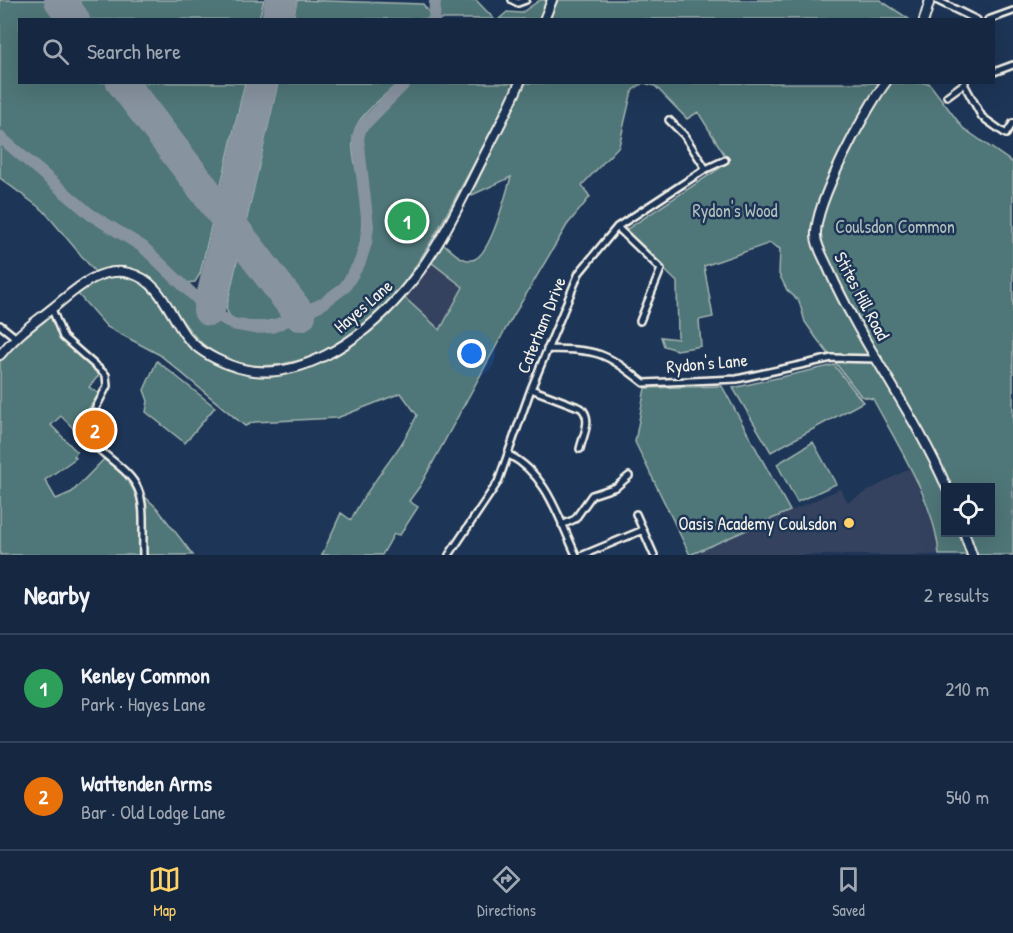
<!DOCTYPE html>
<meta charset="utf-8">
<style>
:root{--surface:#162841;--page:#1f3048;--text:#f1f3f6;--muted:#9ea6b1;--line:#35445a;--accent:#ffd166}
body{margin:0;font-family:"Patrick Hand",sans-serif;background:var(--page);color:var(--text)}
.controls{position:absolute;right:18px;bottom:18px;display:grid;overflow:hidden;border-radius:0px;box-shadow:0 6px 24px #0002}
.controls button{width:54px;height:54px;display:grid;place-items:center;padding:0;border:0;border-bottom:2px solid var(--line);background:var(--surface);color:var(--text);font:30px sans-serif}
.you{position:absolute;left:472px;top:354px;width:21px;height:21px;margin:-15px;border:4px solid #fff;border-radius:50%;background:#1a73e8;box-shadow:0 0 0 9px #1a73e833}
.badge{display:grid;place-items:center;width:39px;height:39px;border-radius:50%;background:var(--accent);color:#fff;font-size:20px;font-weight:700}
.pin{position:absolute;translate:-50% -50%;border:3px solid #fff;box-shadow:0 2px 6px #0006}
.list{margin:0;padding:0;list-style:none}
h2{display:flex;justify-content:space-between;align-items:center;height:78px;margin:0;padding:0 24px;font-size:26px}
h2 small{font-size:20px;font-weight:400;color:var(--muted)}
.list li{display:grid;grid-template-columns:39px 1fr auto;gap:18px;align-items:center;box-sizing:border-box;height:108px;padding:0 24px;border-top:2px solid var(--line)}
.list b{display:block;font-size:22px;white-space:nowrap}
.list p{margin:0;font-size:20px;white-space:nowrap;color:var(--muted)}
.list em{font-size:20px;font-style:normal;color:var(--muted)}
.icon{flex:none;width:33px;height:33px;fill:none;stroke:currentColor;stroke-width:2;stroke-linecap:round;stroke-linejoin:round}
.map{position:relative;flex:none;width:1013px;height:555px;overflow:hidden}
.search{position:absolute;background:var(--surface);box-shadow:0 6px 24px #0002;left:18px;right:18px;top:18px;height:66px;display:flex;align-items:center;gap:15px;box-sizing:border-box;padding:0 21px;border-radius:0px;color:var(--muted);font-size:22px}
.sheet{height:294px;background:var(--surface)}
nav{display:flex;justify-content:space-around;align-items:center;box-sizing:border-box;height:84px;border-top:2px solid var(--line);background:var(--surface);font-size:16px;color:var(--muted)}
nav a{display:grid;justify-items:center;gap:3px}
nav .on{color:var(--accent)}
.map>svg:first-child{display:block}
</style>
<div class="map">
<svg width="1013" height="555" viewBox="0 0 1013 555">
<rect width="100%" height="100%" fill="#1d3557"/>
<filter id="ink" filterUnits="userSpaceOnUse"><feTurbulence type="fractalNoise" baseFrequency=".0167" numOctaves="2"/><feDisplacementMap in="SourceGraphic" scale="12" xChannelSelector="R" yChannelSelector="G"/><feConvolveMatrix kernelMatrix="1 2 1 2 8 2 1 2 1" color-interpolation-filters="sRGB"/></filter>
<g filter="url(#ink)">
<path fill="#34435f" d="M431,262L463,287L440,331L405,298Z
M910,468L938,535L939,555H694L840,489L848,502Z"/>
<path fill="#507678" stroke="#a2b4b0" stroke-width="1.5" fill-rule="evenodd" d="M0,0H264L259,19L20,20V82L245,83L200,274L195,282L186,283L181,279L146,243L91,209L0,131Z
M297,0L423,4L430,14L429,19H293Z
M438,0H476L494,19H438Z
M540,0H547L540,19H499L507,12L521,13Z
M558,0H880L909,19H550Z
M278,83H398C388,93 363,112 357,125C349,140 354,158 357,174C367,230 368,279 309,306C279,320 264,327 231,319L226,309Z
M409,83H514C498,120 478,157 458,193C419,266 373,349 282,364C258,368 234,365 212,351C165,320 168,254 95,272L44,211L0,178V142C29,166 57,192 87,215C103,228 124,236 141,249C151,257 160,269 169,278C224,332 257,350 327,305C386,267 371,204 360,148L364,128Z
M526,83H643L633,90L631,95L619,146L582,185L590,197L567,225L505,330L420,486L409,501L418,507L400,535L394,534L382,555H322L341,513L351,520C369,482 400,454 417,415L401,393L337,418L254,422L245,426L160,355L107,327L76,292C92,281 117,270 136,280C158,292 166,318 181,337C193,351 212,364 230,370C302,393 355,343 405,298L440,330L463,287L431,262L444,244C452,251 461,261 472,260C490,258 506,193 511,177L470,196Z
M644,83H929L963,128L1013,163V555H939C936,504 897,444 873,399L861,396L817,339L805,322L799,301L787,290L779,274L780,249L770,243L704,266L713,317L699,320L701,346L677,350L664,346L661,337L678,339L677,282L624,231L729,162L698,112L687,119L655,86ZM946,488H990V532H946Z
M51,313L60,338L100,374L89,387L99,394C92,405 79,418 83,432L80,435L61,416L51,425L77,452L74,456L76,458L45,480L56,499L72,492L107,456C143,489 141,508 141,555H0V359L16,339Z
M157,361L215,407L185,443L146,412L148,401L144,390Z
M834,365L863,402L771,452L733,388Z
M722,386L790,511L690,555L635,442L645,388Z
M813,442L836,484L797,502L777,464Z
M142,494L157,508L193,555H147Z"/>
<g fill="none" stroke-linecap="round" stroke-linejoin="round">
<path stroke="#8893a0" stroke-width="12" d="M434,20L435,0
M0,137L91,215L143,247L209,310L233,324L254,328L272,327L322,304L345,287L360,262L366,243L368,226L358,138L361,128L406,82"/>
<path stroke="#8893a0" stroke-width="32" d="M60,0L74,20
M277,20L281,0
M122,82L300,315
M209,310L262,82"/>
<defs>
<path id="street" d="M512,0L518,3L526,0
M936,0L977,20
M988,20L1013,11
M994,72L1013,65
M964,84L982,117L1006,134L1013,123
M947,96L965,83
M669,120L684,135L706,169
M617,227L661,269L640,321
M52,309L63,337L106,375L107,386L85,429C91,452 127,464 138,489C146,507 142,535 143,555
M0,325L15,337
M547,349C599,350 603,351 644,383L737,379L832,358L878,359
M531,389L581,408C593,419 583,435 580,449
M509,455C547,474 559,519 576,555
M636,514L654,555
M562,525L575,519L592,495L616,487L629,476
M449,555L498,482L531,389L579,273L617,227L704,170L725,160
M583,555L643,530"/>
<path id="secondary" d="M544,20L552,0
M924,20L930,0
M886,82C866,108 814,204 816,236C816,246 825,260 829,270C862,345 914,412 947,488
M0,355C16,335 34,323 54,307C75,290 99,266 129,273C160,280 169,313 185,335C196,349 214,359 230,365C294,390 364,338 403,292C437,253 459,205 482,160C495,134 509,109 520,82
M964,532L972,555"/>
</defs>
<use href="#street" stroke="#f4f1e8" stroke-width="10"/>
<use href="#secondary" stroke="#f4f1e8" stroke-width="12"/>
<use href="#street" stroke="#1d3557" stroke-width="5"/>
<use href="#secondary" stroke="#1d3557" stroke-width="8"/>
</g>
</g>
<circle fill="#ffd166" stroke="#1d3557" stroke-width="2" cx="849" cy="523" r="6"/>
<g text-anchor="middle" dominant-baseline="central" stroke-width="5" stroke-linejoin="round" paint-order="stroke">
<g font-size="18" fill="#b2c0bb" stroke="#1d3557">
<text x="735" y="210">Rydon's Wood</text>
<text x="895" y="226">Coulsdon Common</text>
</g>
<g font-size="18" fill="#f4f1e8" stroke="#1d3557">
<text transform="translate(862 296) rotate(62)">Stites Hill Road</text>
<text transform="translate(363 306) rotate(-41)">Hayes Lane</text>
<text transform="translate(541 325) rotate(-68)">Caterham Drive</text>
<text transform="translate(707 363) rotate(-5)">Rydon's Lane</text>
</g>
<g font-size="18" fill="#f4f1e8" stroke="#1d3557" text-anchor="end">
<text x="837" y="523">Oasis Academy Coulsdon</text>
</g>
</g>
</svg>
<div class="controls">
<button><svg class="icon" aria-label="locate" viewBox="0 0 24 24"><circle cx="12" cy="12" r="6"/><path d="M12 2v4M12 18v4M2 12h4M18 12h4"/></svg></button>
</div>
<div class="you"></div>
<div class="pin badge" style="left:407px;top:221px;background:#2e9e5b">1</div>
<div class="pin badge" style="left:95px;top:430px;background:#e8710a">2</div>
<div class="search"><svg class="icon" aria-label="search" viewBox="0 0 24 24"><circle cx="10" cy="10" r="6"/><path d="M15 15l6 6"/></svg>Search here</div>
</div>
<section class="sheet">
<h2>Nearby<small>2 results</small></h2>
<ul class="list">
<li><span class="badge" style="background:#2e9e5b">1</span><div><b>Kenley Common</b><p>Park · Hayes Lane</p></div><em>210 m</em></li>
<li><span class="badge" style="background:#e8710a">2</span><div><b>Wattenden Arms</b><p>Bar · Old Lodge Lane</p></div><em>540 m</em></li>
</ul>
</section>
<nav>
<a class="on"><svg class="icon" aria-label="map" viewBox="0 0 24 24"><path d="M3 6l6-2 6 2 6-2v14l-6 2-6-2-6 2zM9 4v14M15 6v14"/></svg>Map</a>
<a><svg class="icon" aria-label="directions" viewBox="0 0 24 24"><path d="M12 3l9 9-9 9-9-9zM9 14v-3h6M13 9l2 2-2 2"/></svg>Directions</a>
<a><svg class="icon" aria-label="saved" viewBox="0 0 24 24"><path d="M7 4h10v16l-5-4-5 4z"/></svg>Saved</a>
</nav>
